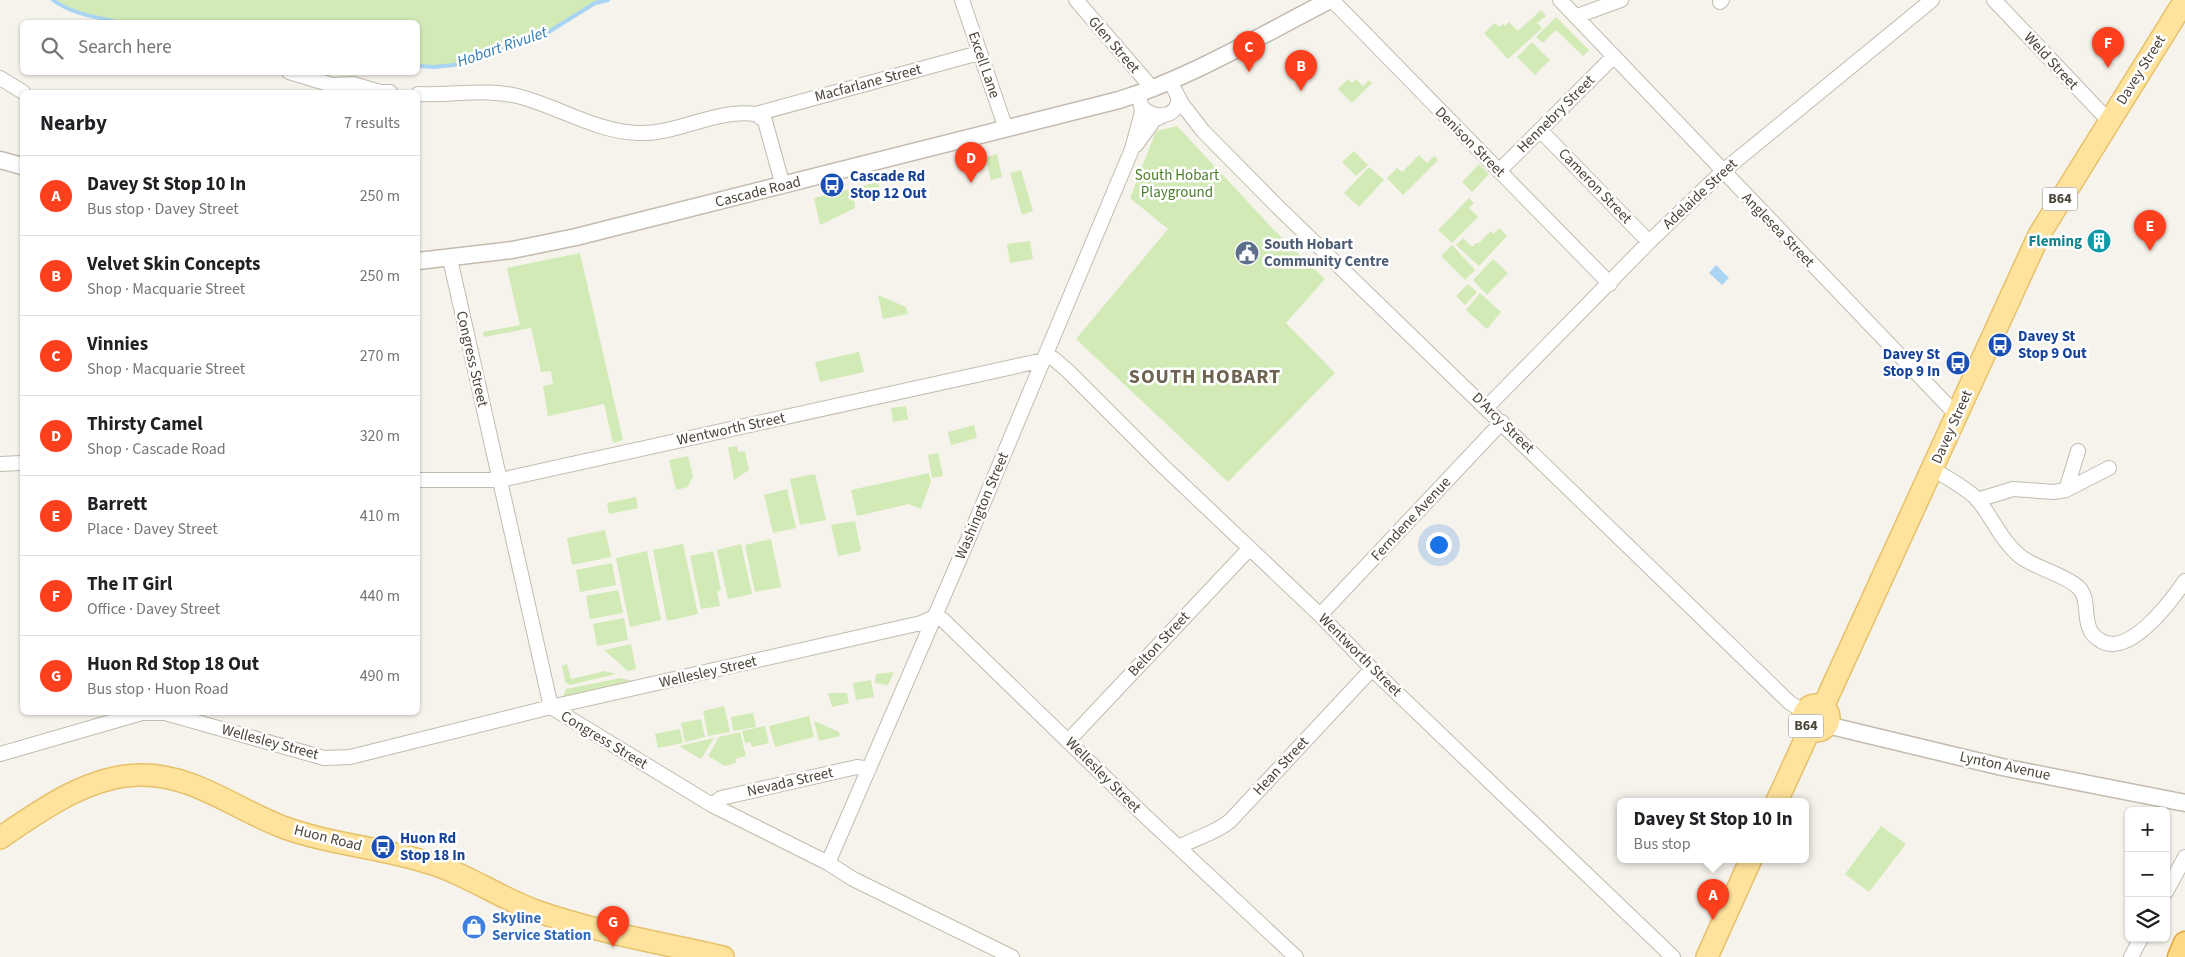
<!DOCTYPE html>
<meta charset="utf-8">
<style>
:root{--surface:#fff;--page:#f2f2f2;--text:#202124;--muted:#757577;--line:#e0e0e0;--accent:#fc3f1d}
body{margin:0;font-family:"Source Sans 3",sans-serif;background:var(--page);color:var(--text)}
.controls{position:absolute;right:15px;bottom:15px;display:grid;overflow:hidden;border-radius:8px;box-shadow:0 1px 4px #0004}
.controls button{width:45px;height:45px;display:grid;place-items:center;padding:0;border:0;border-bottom:1px solid var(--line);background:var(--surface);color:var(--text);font:25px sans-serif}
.you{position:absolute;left:1438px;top:544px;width:18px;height:18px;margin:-12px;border:4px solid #fff;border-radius:50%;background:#1a73e8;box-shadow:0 0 0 8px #1a73e833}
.badge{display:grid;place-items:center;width:32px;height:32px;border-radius:50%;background:var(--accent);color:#fff;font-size:16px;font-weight:700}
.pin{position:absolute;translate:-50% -41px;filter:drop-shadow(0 1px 2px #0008)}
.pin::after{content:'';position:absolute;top:26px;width:18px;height:15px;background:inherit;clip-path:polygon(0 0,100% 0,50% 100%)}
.popup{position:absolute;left:1617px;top:798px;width:192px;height:65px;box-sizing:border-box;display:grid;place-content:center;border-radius:8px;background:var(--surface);filter:drop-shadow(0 1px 4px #0005);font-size:16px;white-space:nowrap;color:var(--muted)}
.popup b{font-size:19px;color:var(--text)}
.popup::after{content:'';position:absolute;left:50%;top:100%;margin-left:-10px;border:10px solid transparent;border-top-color:var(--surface)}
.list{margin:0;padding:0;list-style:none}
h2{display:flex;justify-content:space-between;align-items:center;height:65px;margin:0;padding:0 20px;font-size:21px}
h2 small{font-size:16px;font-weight:400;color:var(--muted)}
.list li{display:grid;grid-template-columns:32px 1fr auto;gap:15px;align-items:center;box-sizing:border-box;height:80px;padding:0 20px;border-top:1px solid var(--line)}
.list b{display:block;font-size:19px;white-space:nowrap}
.list p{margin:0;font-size:16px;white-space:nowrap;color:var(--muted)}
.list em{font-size:16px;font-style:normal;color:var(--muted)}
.icon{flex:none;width:28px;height:28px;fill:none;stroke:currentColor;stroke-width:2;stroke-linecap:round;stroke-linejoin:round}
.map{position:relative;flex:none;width:2185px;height:957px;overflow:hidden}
.search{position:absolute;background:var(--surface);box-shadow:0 1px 4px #0004;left:20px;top:20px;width:400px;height:55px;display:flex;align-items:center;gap:12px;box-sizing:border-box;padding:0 18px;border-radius:8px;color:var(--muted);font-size:19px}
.panel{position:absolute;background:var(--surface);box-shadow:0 1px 4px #0004;left:20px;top:90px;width:400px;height:625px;border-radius:8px}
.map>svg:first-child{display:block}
</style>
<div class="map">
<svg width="2185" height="957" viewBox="0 0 2185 957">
<rect width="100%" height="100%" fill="#f6f3ec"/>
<path fill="#d2eab5" d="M53,0H608L595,3L547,33L454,65L434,67L418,66V22H118C95,17 72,14 53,0Z
M1541,10L1546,16L1537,23L1542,28L1508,59L1484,33L1495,23L1499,27L1503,24L1505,26L1509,22L1518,31Z
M1556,17L1589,50L1583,56L1556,30L1543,43L1536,37Z
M1532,42L1550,60L1535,75L1517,57Z
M1348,79L1352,83L1356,79L1363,86L1369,80L1372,83L1352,103L1338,89Z
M1177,126L1275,231L1325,279L1286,323L1335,373L1228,482L1076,339L1168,229L1130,198L1156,131Z
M1354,151L1368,165L1356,176L1342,162Z
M997,154L1002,177L991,180L985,157Z
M1419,155L1427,163L1434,156L1438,160L1403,195L1387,178L1397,168L1402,172Z
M1479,164L1489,174L1472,192L1462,182Z
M1369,167L1384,180L1359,207L1344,193Z
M1021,170L1033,211L1022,215L1010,173Z
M878,182L880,191L873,195L854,197L855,208L820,225L814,198Z
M1469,198L1474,203L1469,208L1478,217L1452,243L1438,230Z
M1499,228L1507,236L1479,266L1456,245L1463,238L1472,247L1476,243H1479L1491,231L1494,234Z
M1030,241L1033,259L1010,263L1007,244Z
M1452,245L1475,270L1465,280L1441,256Z
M580,253L623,440L613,443L604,404L548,416L543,386L553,384L551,371L541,372L531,328L484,337L483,332L520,325L507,268Z
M1493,259L1508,273L1487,295L1473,280Z
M1468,284L1477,292L1465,305L1456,296Z
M1480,293L1501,312L1487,329L1466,310Z
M878,295L906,307L908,314L883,319Z
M859,352L864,372L820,382L815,362Z
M906,406L908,419L893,422L891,408Z
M974,425L977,438L951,445L948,432Z
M737,446L738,452L745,451L749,470L734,480L728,447Z
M938,453L943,476L932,478L928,455Z
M688,456L693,476L688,487L676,490L669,460Z
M929,473L931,482L921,509L909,504L857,516L851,490Z
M815,474L826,520L800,525L790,479Z
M787,489L796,528L773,533L764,495Z
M636,497L638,508L609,514L607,503Z
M855,521L861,551L838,556L831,525Z
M605,530L611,557L572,565L567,538Z
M771,539L781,587L755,592L745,545Z
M683,544L698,614L667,621L653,550Z
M741,544L752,594L728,599L717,550Z
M647,551L661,620L630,627L616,558Z
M713,551L721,590L717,592L720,606L701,609L690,556Z
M612,563L616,585L580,592L576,570Z
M618,590L623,613L590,619L586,596Z
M624,618L628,640L597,646L593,624Z
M631,644L636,669L628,671L604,650Z
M567,664L571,679L605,671L616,674L570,685L565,682L562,666Z
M894,672L888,685L875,683L876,674Z
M621,678L636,682L575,696H563L566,689Z
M871,680L874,697L856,700L853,683Z
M828,693H847L849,703L832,707Z
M724,706L730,732L708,736L703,711Z
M753,713L756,727L733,731L731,717Z
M809,716L814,737L775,747L769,726Z
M701,719L705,737L685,742L681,723Z
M814,721L839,732L840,736L819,741Z
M765,726L769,743L752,747L750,742L745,743L742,731Z
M680,729L683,743L658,748L655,734Z
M740,732L746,756L735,759L736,763L725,766L708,756L719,737Z
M714,738L701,759L679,746Z
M1881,826L1906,844L1869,892L1845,874Z"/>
<path fill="#a9d4f2" d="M1716,265L1729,278L1722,285L1709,273Z"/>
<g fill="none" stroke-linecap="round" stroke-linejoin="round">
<path stroke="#a9d4f2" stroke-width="4" d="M53,0C72,14 95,17 118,22
M418,66L434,67L454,65L547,33L595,3L608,0"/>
<defs>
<path id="minor" d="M962,0L1006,129
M1076,0L1153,89
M1332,0L1610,284
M1560,0L1950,408L1959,412
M1720,0V2L1722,0
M1994,0L2109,121
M1577,16L1621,0
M289,72L332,85L353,84L380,92H390
M0,78L23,92
M1170,81L1182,104L1203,131L1278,207L1790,703L1805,712
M418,94C450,96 485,88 517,96C558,106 594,131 637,133C678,135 716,108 756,114L979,53
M1142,107C1153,120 1180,118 1178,97
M756,114L765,121L783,186
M1540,130L1649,242
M1136,145L1154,120L1162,116
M1499,171L1614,56
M450,259L551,707L712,805L828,863L853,879L1012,957
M1046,355L1054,359L1068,371L1162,465L1320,615L1372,669L1673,957
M1487,407L1649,242L1722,172L1932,0
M0,464L22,463
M1933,469C1947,478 1965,487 1977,499C1993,518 2001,541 2021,557C2036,568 2065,575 2078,587C2089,597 2084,614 2089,627C2091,634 2095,637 2101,641C2130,657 2171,601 2185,581
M418,480H500L1044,360
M2066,490L2078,451
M1977,500L2013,489L2054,492L2066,490L2109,468
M1320,615L1502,422
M1068,741L1249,549
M0,754L142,713H165L324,758L350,757L551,707L921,623L934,617L942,619L1144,815L1296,957
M712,805L721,798L857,767L869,769
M1179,847C1197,837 1214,834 1230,821L1372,669
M828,863L970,535L1132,149L1142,112L1139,94
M2166,892L2185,857
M2131,957L2141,938"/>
<path id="tertiary" d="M0,160L22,166
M418,261L512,250L576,237L1119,100C1191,78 1263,34 1330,0
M1827,725L2002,767L2185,803"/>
<path id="primary" d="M1803 718a13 13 0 1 1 26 0a13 13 0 1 1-26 0Z
M1823,707L2039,235L2185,0
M1777,801L1810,729
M0,838C41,810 88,776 139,775C190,773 234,808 280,826C327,844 378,847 426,862C465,873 498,897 536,911C596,932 661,943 723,957
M1707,957L1751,859"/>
<path id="trunk" d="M2179,957L2185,943"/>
</defs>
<use href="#minor" stroke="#c2bbae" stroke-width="16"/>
<use href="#tertiary" stroke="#c2bbae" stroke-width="19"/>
<use href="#primary" stroke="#e6c16a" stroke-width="24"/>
<use href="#trunk" stroke="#e0a43c" stroke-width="25"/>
<use href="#minor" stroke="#fff" stroke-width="14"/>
<use href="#tertiary" stroke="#fff" stroke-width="16"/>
<use href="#primary" stroke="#ffe39c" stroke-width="21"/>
<use href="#trunk" stroke="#ffd985" stroke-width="22"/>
</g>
<defs>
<symbol id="bus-disc" viewBox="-11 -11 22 22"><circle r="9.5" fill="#1a4fb4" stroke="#fff"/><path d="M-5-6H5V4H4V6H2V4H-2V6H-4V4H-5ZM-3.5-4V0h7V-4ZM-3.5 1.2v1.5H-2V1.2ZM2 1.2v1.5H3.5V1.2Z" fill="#fff"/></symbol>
<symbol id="building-disc" viewBox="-11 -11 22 22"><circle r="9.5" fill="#0f9aa8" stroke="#fff"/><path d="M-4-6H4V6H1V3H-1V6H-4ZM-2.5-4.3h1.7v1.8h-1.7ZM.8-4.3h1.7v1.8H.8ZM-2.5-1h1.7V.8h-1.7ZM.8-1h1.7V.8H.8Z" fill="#fff"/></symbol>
<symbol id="civic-disc" viewBox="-11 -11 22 22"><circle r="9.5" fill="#5c6f8a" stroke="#fff"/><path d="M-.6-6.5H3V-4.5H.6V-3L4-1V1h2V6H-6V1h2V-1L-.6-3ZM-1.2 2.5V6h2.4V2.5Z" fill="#fff"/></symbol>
<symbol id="shop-disc" viewBox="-11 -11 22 22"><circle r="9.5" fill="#3f7fe0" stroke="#fff"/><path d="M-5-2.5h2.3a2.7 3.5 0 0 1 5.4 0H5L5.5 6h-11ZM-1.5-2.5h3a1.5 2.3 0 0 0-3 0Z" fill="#fff"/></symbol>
</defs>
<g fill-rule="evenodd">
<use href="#bus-disc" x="818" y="171" width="28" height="28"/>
<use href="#building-disc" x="2085" y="227" width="28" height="28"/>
<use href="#civic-disc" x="1233" y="239" width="28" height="28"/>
<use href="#bus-disc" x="1986" y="331" width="28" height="28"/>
<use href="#bus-disc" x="1944" y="349" width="28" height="28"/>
<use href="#bus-disc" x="369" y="833" width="28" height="28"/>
<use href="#shop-disc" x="460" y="913" width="28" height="28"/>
</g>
<g text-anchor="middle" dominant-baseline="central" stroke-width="5" stroke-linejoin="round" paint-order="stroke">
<g fill="#fff" stroke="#817c74" stroke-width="1">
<rect x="2042.5" y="187.5" width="35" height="23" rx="4"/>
<rect x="1788.5" y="714.5" width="35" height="23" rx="4"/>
</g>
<g font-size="14" font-weight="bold" fill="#4b4439">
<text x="2060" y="199">B64</text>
<text x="1806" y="726">B64</text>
</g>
<g font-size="15" fill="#4b4439" stroke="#fff">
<text transform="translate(1114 45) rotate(49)">Glen Street</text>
<text transform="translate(2051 61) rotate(47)">Weld Street</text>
<text transform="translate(984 65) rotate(71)">Excell Lane</text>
<text transform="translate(2141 70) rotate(-58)">Davey Street</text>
<text transform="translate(868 83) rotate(-15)">Macfarlane Street</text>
<text transform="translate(1556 114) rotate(-45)">Hennebry Street</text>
<text transform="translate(1470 142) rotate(45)">Denison Street</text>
<text transform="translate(1595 186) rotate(46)">Cameron Street</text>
<text transform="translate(758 192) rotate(-14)">Cascade Road</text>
<text transform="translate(1700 194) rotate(-43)">Adelaide Street</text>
<text transform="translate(1778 230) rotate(46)">Anglesea Street</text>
<text transform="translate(472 359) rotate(77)">Congress Street</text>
<text transform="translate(1503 423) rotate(44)">D'Arcy Street</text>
<text transform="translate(1952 427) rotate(-66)">Davey Street</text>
<text transform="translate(731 429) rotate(-12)">Wentworth Street</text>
<text transform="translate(982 506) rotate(-67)">Washington Street</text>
<text transform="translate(1411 519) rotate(-47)">Ferndene Avenue</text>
<text transform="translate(1159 644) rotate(-47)">Belton Street</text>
<text transform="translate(1360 655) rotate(45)">Wentworth Street</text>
<text transform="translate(708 672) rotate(-13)">Wellesley Street</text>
<text transform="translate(604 740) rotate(31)">Congress Street</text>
<text transform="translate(270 742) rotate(15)">Wellesley Street</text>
<text transform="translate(1281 766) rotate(-47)">Hean Street</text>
<text transform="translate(2005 766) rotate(12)">Lynton Avenue</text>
<text transform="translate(1103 775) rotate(45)">Wellesley Street</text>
<text transform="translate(790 782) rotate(-13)">Nevada Street</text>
<text transform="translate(328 838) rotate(14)">Huon Road</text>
</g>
<g font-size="15" fill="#4a7f2a" stroke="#fff">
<text x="1177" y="175">South Hobart<tspan x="1177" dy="17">Playground</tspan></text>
</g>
<g font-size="15" font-weight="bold" fill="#164399" stroke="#fff" text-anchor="start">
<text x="850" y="176">Cascade Rd<tspan x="850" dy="17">Stop 12 Out</tspan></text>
<text x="2018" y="336">Davey St<tspan x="2018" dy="17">Stop 9 Out</tspan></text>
<text x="1940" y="354" text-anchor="end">Davey St<tspan x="1940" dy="17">Stop 9 In</tspan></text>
<text x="400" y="838">Huon Rd<tspan x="400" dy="17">Stop 18 In</tspan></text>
</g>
<g font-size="15" font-weight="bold" fill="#0d838f" stroke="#fff" text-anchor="end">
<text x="2082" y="241">Fleming</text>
</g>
<g font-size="15" font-weight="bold" fill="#4e5e75" stroke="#fff" text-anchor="start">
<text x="1264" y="244">South Hobart<tspan x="1264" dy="17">Community Centre</tspan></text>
</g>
<g font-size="15" font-weight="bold" fill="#366cbe" stroke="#fff" text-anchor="start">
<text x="492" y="918">Skyline<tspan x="492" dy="17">Service Station</tspan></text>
</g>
<g font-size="16" font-style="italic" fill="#2e7ab2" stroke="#fff">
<text transform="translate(502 47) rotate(-19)">Hobart Rivulet</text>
</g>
<g font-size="20" font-weight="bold" letter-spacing="1" fill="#6e6250" stroke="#fff">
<text x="1205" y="377">SOUTH HOBART</text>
</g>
</g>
</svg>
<div class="controls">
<button>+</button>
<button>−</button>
<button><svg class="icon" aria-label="layers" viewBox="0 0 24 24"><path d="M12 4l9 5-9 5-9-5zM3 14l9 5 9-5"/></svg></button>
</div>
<div class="you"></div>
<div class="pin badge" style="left:1713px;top:920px">A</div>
<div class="popup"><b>Davey St Stop 10 In</b>Bus stop</div>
<div class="pin badge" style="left:1301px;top:91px">B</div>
<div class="pin badge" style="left:1249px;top:72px">C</div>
<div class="pin badge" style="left:971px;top:183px">D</div>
<div class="pin badge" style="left:2150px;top:251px">E</div>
<div class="pin badge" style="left:2108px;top:68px">F</div>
<div class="pin badge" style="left:613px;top:947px">G</div>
<div class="search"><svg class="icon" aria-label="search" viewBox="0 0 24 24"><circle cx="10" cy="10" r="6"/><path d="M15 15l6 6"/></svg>Search here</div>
<section class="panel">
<h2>Nearby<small>7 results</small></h2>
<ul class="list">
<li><span class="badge">A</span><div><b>Davey St Stop 10 In</b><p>Bus stop · Davey Street</p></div><em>250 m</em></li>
<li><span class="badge">B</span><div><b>Velvet Skin Concepts</b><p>Shop · Macquarie Street</p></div><em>250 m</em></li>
<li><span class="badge">C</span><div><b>Vinnies</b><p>Shop · Macquarie Street</p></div><em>270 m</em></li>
<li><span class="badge">D</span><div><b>Thirsty Camel</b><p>Shop · Cascade Road</p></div><em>320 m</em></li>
<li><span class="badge">E</span><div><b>Barrett</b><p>Place · Davey Street</p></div><em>410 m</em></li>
<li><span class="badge">F</span><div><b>The IT Girl</b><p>Office · Davey Street</p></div><em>440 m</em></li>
<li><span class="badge">G</span><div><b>Huon Rd Stop 18 Out</b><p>Bus stop · Huon Road</p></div><em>490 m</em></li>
</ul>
</section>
</div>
